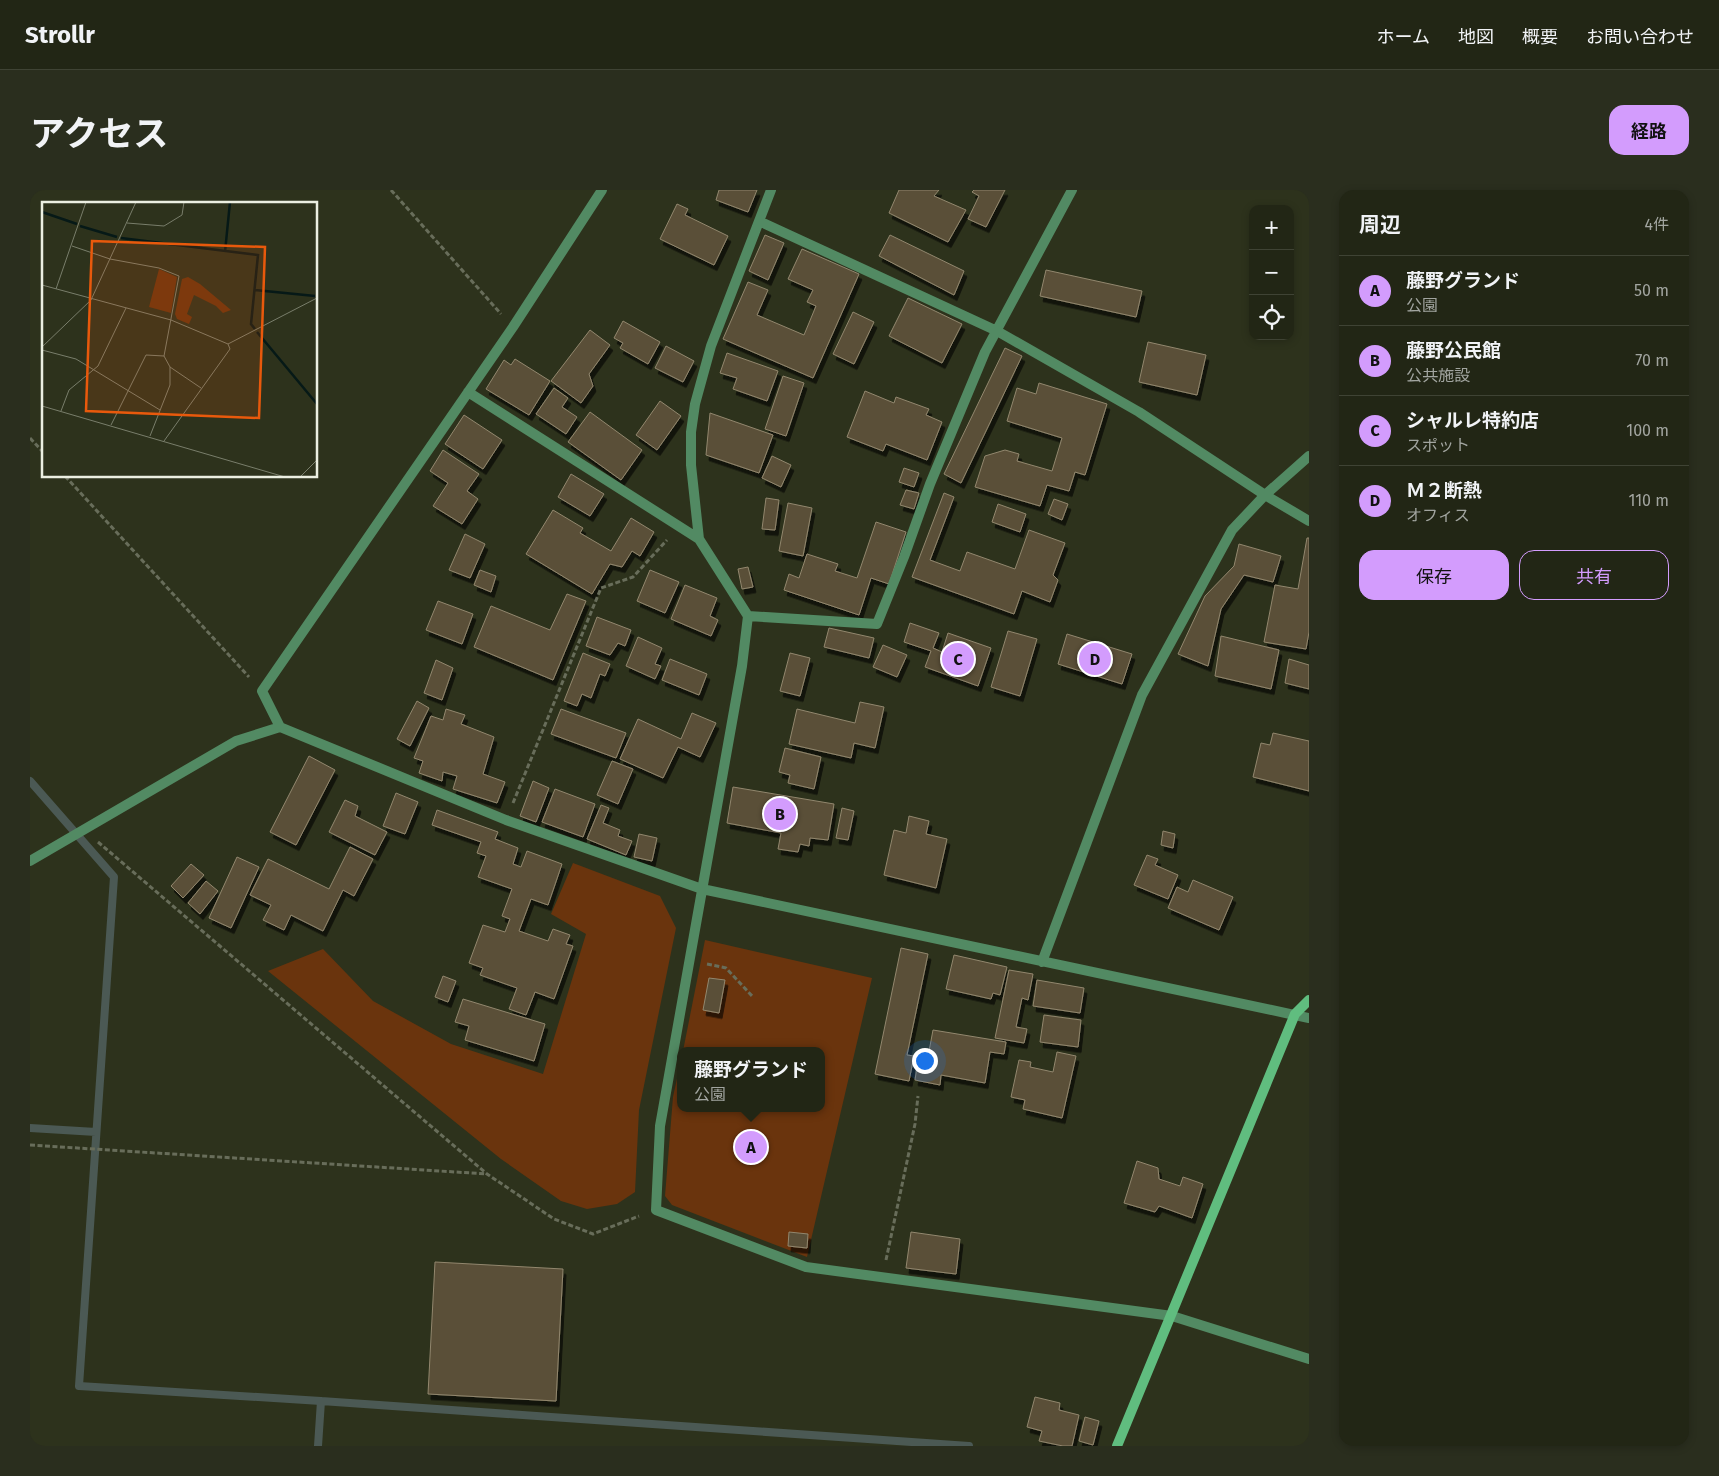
<!DOCTYPE html>
<html lang="ja">
<meta charset="utf-8">
<style>
:root{--surface:#222615;--page:#2a2e1e;--text:#f1f3f6;--muted:#a2a5a0;--line:#3f4334;--accent:#d39cfd}
body{margin:0;font-family:"Fira Sans","Noto Sans JP",sans-serif;background:var(--page);color:var(--text)}
.controls{position:absolute;right:15px;top:15px;display:grid;overflow:hidden;border-radius:10px;box-shadow:0 2px 8px #0003}
.controls button{width:45px;height:45px;display:grid;place-items:center;padding:0;border:0;border-bottom:1px solid var(--line);background:var(--surface);color:var(--text);font:25px sans-serif}
.you{position:absolute;left:894px;top:870px;width:18px;height:18px;margin:-12px;border:4px solid #fff;border-radius:50%;background:#1a73e8;box-shadow:0 0 0 8px #1a73e833}
.badge{display:grid;place-items:center;width:32px;height:32px;border-radius:50%;background:var(--accent);color:#111;font-size:16px;font-weight:700}
.pin{position:absolute;translate:-50% -50%;border:2px solid #fff;box-shadow:0 1px 5px #0006}
.popup{position:absolute;left:647px;top:857px;width:148px;height:65px;box-sizing:border-box;display:grid;place-content:center;border-radius:10px;background:var(--surface);filter:drop-shadow(0 1px 4px #0005);font-size:16px;white-space:nowrap;color:var(--muted)}
.popup b{font-size:19px;color:var(--text)}
.popup::after{content:'';position:absolute;left:50%;top:100%;margin-left:-10px;border:10px solid transparent;border-top-color:var(--surface)}
.list{margin:0;padding:0;list-style:none}
h2{display:flex;justify-content:space-between;align-items:center;height:65px;margin:0;padding:0 20px;font-size:21px}
h2 small{font-size:16px;font-weight:400;color:var(--muted)}
.list li{display:grid;grid-template-columns:32px 1fr auto;gap:15px;align-items:center;box-sizing:border-box;height:70px;padding:0 20px;border-top:1px solid var(--line)}
.list b{display:block;font-size:19px;white-space:nowrap}
.list p{margin:0;font-size:16px;white-space:nowrap;color:var(--muted)}
.list em{font-size:16px;font-style:normal;color:var(--muted)}
.actions{display:flex;gap:10px;padding:15px 20px}
.actions a{flex:1;padding:11px 0;border:1px solid var(--accent);border-radius:15px;text-align:center;font-size:18px;color:var(--accent)}
.actions .main{background:var(--accent);color:#111}
.icon{flex:none;width:28px;height:28px;fill:none;stroke:currentColor;stroke-width:2;stroke-linecap:round;stroke-linejoin:round}
.map{position:relative;flex:none;width:1279px;height:1256px;overflow:hidden;border-radius:15px}
header{display:flex;align-items:center;gap:30px;box-sizing:border-box;height:70px;padding:0 25px;background:var(--surface);border-bottom:1px solid var(--line)}
header strong{font-size:24px}
nav{display:flex;gap:28px;margin-inline-start:auto;font-size:18px}
.intro{display:flex;align-items:center;justify-content:space-between;box-sizing:border-box;height:120px;padding:0 30px}
h1{margin:0;font-size:35px}
.button{padding:12px 22px;border-radius:15px;background:var(--accent);color:#111;font-size:18px;font-weight:700}
main{display:flex;gap:30px;padding:0 30px}
aside{flex:1;background:var(--surface);border-radius:15px;box-shadow:0 2px 8px #0003}
.map>svg:first-child{display:block}
</style>
<header>
<strong>Strollr</strong>
<nav><a>ホーム</a><a>地図</a><a>概要</a><a>お問い合わせ</a></nav>
</header>
<div class="intro"><h1>アクセス</h1><a class="button">経路</a></div>
<main>
<div class="map">
<svg width="1279" height="1256" viewBox="0 0 1279 1256">
<defs>
<filter id="shadow"><feDropShadow dx="3" dy="5.5" stdDeviation="0" flood-color="#0009"/></filter>
</defs>
<rect width="100%" height="100%" fill="#2d321c"/>
<path fill="#6a340d" d="M543,673L630,706L646,738L609,920L605,1002L587,1014L557,1019L531,1011L471,969L238,781L293,759L343,811L421,854L513,884L556,744L521,724Z
M675,750L842,788L777,1067L642,1015L635,1006L643,907L651,870V918H791V861H653Z"/>
<g fill="none" stroke-linecap="round" stroke-linejoin="round">
<path stroke="#4b5954" stroke-width="8" d="M0,591L84,687L49,1196L291,1211L939,1256
M0,938L66,942
M288,1256L291,1211"/>
</g>
<path fill="#5a4f38" stroke="#92876e" filter="url(#shadow)" d="M689,0H727L718,22L686,10Z
M869,0H909L904,6L936,20L918,52L859,23Z
M944,0H975L956,37L938,29L949,6L942,2Z
M647,14L658,19L655,25L698,46L684,75L630,49Z
M735,45L754,53L738,90L719,81Z
M860,45L934,81L924,105L849,66Z
M772,59L829,84L783,188L693,149L718,92L738,100L727,125L774,145L786,116L777,112L783,100L758,89Z
M1016,80L1112,101L1106,127L1010,106Z
M878,108L932,134L912,173L859,146Z
M823,122L844,132L824,174L803,164Z
M593,131L630,152L618,174L590,158L593,153L584,148Z
M560,140L580,155L559,184L563,196L551,213L521,191Z
M1118,152L1176,165L1167,205L1109,192Z
M636,156L664,171L653,192L625,178Z
M975,158L992,166L931,293L914,284Z
M697,163L748,181L737,211L703,199L707,188L690,183Z
M485,169L520,191L499,225L456,199L474,170L481,175Z
M753,186L774,193L756,246L735,239Z
M1009,193L1077,214L1055,285L1045,282L1039,301L1017,295L1010,316L945,297L955,266L975,260L989,264L987,271L1022,281L1032,248L977,231L987,198L1006,204Z
M524,198L538,208L532,217L547,227L536,244L506,224Z
M835,201L864,213L866,207L899,219L896,225L912,232L897,270L856,254L853,261L817,247Z
M630,211L651,226L627,260L606,245Z
M560,222L612,260L591,290L538,252Z
M680,223L743,245L729,283L676,265Z
M434,225L472,250L453,279L415,254Z
M413,260L449,284L437,301L448,309L432,334L403,316L418,293L400,281Z
M742,266L761,275L751,297L732,288Z
M874,278L889,283L884,297L869,292Z
M541,284L574,304L560,326L528,307Z
M876,300L889,303L884,319L870,315Z
M914,303L924,307L900,370L930,381L937,362L985,379L999,340L1035,353L1023,385L1028,390L1020,412L992,401L984,424L882,387Z
M736,308L749,310L745,340L732,339Z
M1024,309L1038,314L1032,330L1018,324Z
M758,313L782,318L773,366L749,361Z
M968,314L996,324L990,342L962,332Z
M523,320L553,338L550,343L581,361L601,328L624,342L610,366L602,361L592,377L580,374L562,404L496,364Z
M846,332L876,342L859,394L841,388L829,425L754,400L759,384L769,388L777,364L808,374L805,381L827,388Z
M435,344L455,354L440,388L419,380Z
M1277,348H1279V442L1276,459L1234,452L1245,395L1268,399Z
M1209,354L1251,366L1243,392L1214,385L1191,419L1178,476L1148,464L1175,406L1204,376Z
M718,377L723,397L712,399L708,379Z
M450,380L466,386L461,402L444,395Z
M620,380L649,392L635,423L607,411Z
M655,395L687,408L680,426L688,430L681,446L641,429Z
M537,404L556,411L523,490L444,457L461,416L520,440Z
M408,411L443,424L432,454L396,440Z
M567,427L601,440L595,456L588,453L580,465L556,456Z
M880,433L909,443L903,458L912,462L918,443L961,458L948,496L895,477L901,461L874,452Z
M799,438L844,448L839,468L794,457Z
M978,441L1007,449L990,506L961,497Z
M1037,444L1102,464L1092,494L1028,474Z
M1191,446L1249,460L1241,499L1185,486Z
M608,447L632,458L625,474L631,476L625,489L596,476Z
M853,455L877,465L867,487L843,477Z
M553,463L580,474L575,486L570,484L561,508L552,504L547,516L534,511Z
M760,463L780,468L770,506L750,501Z
M640,469L677,484L669,505L632,490Z
M1259,469L1279,475V499L1255,493Z
M406,470L423,478L412,510L394,503Z
M387,511L399,518L380,556L367,549Z
M830,512L854,517L845,558L824,553L821,568L759,554L767,519L825,533Z
M416,519L435,525L431,534L464,547L453,584L475,592L467,613L423,599L427,586L413,582L412,591L389,583L393,571L384,568L401,526L413,530Z
M531,519L596,543L586,568L521,544Z
M662,523L686,533L670,567L648,557L633,588L590,569L608,529L651,549Z
M1243,543L1279,551V601L1223,587L1231,553L1240,555Z
M755,558L791,567L784,599L758,593L760,585L749,582Z
M279,566L305,580L266,655L240,642Z
M582,571L603,579L588,614L567,605Z
M503,591L519,598L506,632L490,626Z
M703,597L804,614L798,650L780,648L779,656L770,654L768,662L748,659L751,643L697,633Z
M525,599L565,614L553,647L512,632Z
M366,603L388,612L375,644L353,636Z
M315,610L328,616L325,626L357,642L345,665L299,642Z
M571,615L579,618L573,633L590,640L588,646L602,651L596,665L557,649Z
M812,618L824,621L818,650L806,648Z
M407,620L468,642L465,649L488,658L483,674L491,677L497,661L532,674L518,715L501,709L489,741L518,751L523,739L540,745L536,754L543,756L524,809L505,802L496,825L479,819L487,798L450,785L453,778L439,773L453,735L475,742L480,729L472,726L482,699L448,687L456,666L447,663L451,652L402,635Z
M879,626L899,631L896,644L917,649L906,698L854,685L864,640L876,643Z
M1133,641L1145,644L1143,658L1131,655Z
M609,644L627,648L622,671L604,667Z
M320,657L343,669L324,706L313,700L293,741L261,725L254,740L233,730L241,715L220,705L238,669L299,699Z
M1117,665L1128,669L1125,675L1148,685L1138,709L1104,695Z
M207,667L229,677L201,738L179,728Z
M161,674L174,685L153,708L141,696Z
M1163,690L1203,707L1189,740L1138,718L1147,697L1158,702Z
M176,691L188,701L170,724L158,713Z
M871,758L898,764L877,865L884,866L879,891L845,884Z
M924,765L977,777L970,805L963,803L961,809L916,799Z
M979,780L1003,784L998,810L992,808L986,837L997,839L994,853L965,848Z
M413,786L426,791L418,812L405,807Z
M679,788L695,790L689,823L673,820Z
M1007,790L1054,798L1050,823L1003,816Z
M433,809L515,834L504,871L435,850L439,836L425,832Z
M1014,825L1051,830L1048,857L1010,852Z
M903,840L976,852L974,864L960,862L955,893L911,885L910,895L885,890L888,870L897,872Z
M1027,862L1046,866L1032,928L993,919L995,910L981,907L989,870L1001,872L1000,877L1023,882Z
M1107,971L1128,978L1129,989L1150,996L1153,987L1173,994L1162,1028L1129,1016L1125,1022L1094,1013Z
M759,1042L778,1044L777,1058L758,1056Z
M881,1042L930,1049L926,1084L876,1078Z
M405,1072L533,1079L526,1211L398,1204Z
M1005,1207L1030,1213L1029,1220L1049,1225L1042,1256H1033L1009,1251L1012,1241L997,1237Z
M1055,1227L1069,1231L1063,1255L1049,1251Z"/>
<g fill="none" stroke-linecap="round" stroke-linejoin="round">
<path stroke="#686d5a" stroke-width="3" stroke-dasharray="5 2.5" stroke-linecap="butt" d="M361,0L471,124
M0,248L14,263
M35,286L219,487
M483,613L571,398L603,387L637,350
M68,652L457,984L524,1029L563,1044L609,1026
M677,774L696,778L723,807
M0,955L457,984
M856,1070L885,934L888,906"/>
<path stroke="#528a63" stroke-width="10" d="M741,0L681,156L665,214L661,242V275L669,349L718,426L712,476L630,936L626,1020L776,1077L1142,1126L1279,1169
M729,31L967,141L1109,222L1235,305L1279,331
M438,202L669,349
M718,426L847,434L874,367L900,294L955,162L1042,0
M250,537L232,501L483,137L572,0
M0,671L206,551L250,537L476,630L672,699L1279,828
M1012,772L1112,505L1202,340L1235,305L1279,266"/>
<path stroke="#60bd7f" stroke-width="10" d="M1087,1256L1265,824L1279,810"/>
</g>
<g transform="translate(12 12)">
<rect width="275" height="275" fill="#2d321c"/>
<path d="M117,67L135,75L129,111L107,105ZM146,75L158,82L189,108L181,111L174,104L152,93L145,112L150,115L147,122L135,117L133,112L140,77Z" fill="#6a340d"/>
<path fill="none" stroke="#061917" stroke-width="2.5" d="M0,10L35,22M38,24L75,35M79,36L216,53L209,122L213,127M183,50L188,0M213,88L273,94M215,130L275,202"/>
<path fill="none" stroke="#797e6b" stroke-width="1" d="M85,21L122,24L140,13L142,0M30,44L68,57L117,66L137,74L122,154L128,165V183L108,234M0,83L129,118L186,142L188,147L122,239M14,87L44,0M186,142L275,96M0,145L49,98L94,0M0,148L34,157L118,208M128,165L159,186M0,204L243,275M19,209L27,188L56,164L84,106M69,223L104,153L122,154M258,275L275,258"/>
<path fill="#e8590c" fill-opacity="0.15" stroke="#e8590c" stroke-width="2.5" d="M50,39L223,45L217,216L44,209Z"/>
<rect width="275" height="275" fill="none" stroke="#ebefe1" stroke-width="2.5"/>
</g>
</svg>
<div class="controls">
<button>+</button>
<button>−</button>
<button><svg class="icon" aria-label="locate" viewBox="0 0 24 24"><circle cx="12" cy="12" r="6"/><path d="M12 2v4M12 18v4M2 12h4M18 12h4"/></svg></button>
</div>
<div class="you"></div>
<div class="pin badge" style="left:721px;top:957px">A</div>
<div class="popup"><b>藤野グランド</b>公園</div>
<div class="pin badge" style="left:750px;top:624px">B</div>
<div class="pin badge" style="left:928px;top:469px">C</div>
<div class="pin badge" style="left:1065px;top:469px">D</div>
</div>
<aside>
<h2>周辺<small>4件</small></h2>
<ul class="list">
<li><span class="badge">A</span><div><b>藤野グランド</b><p>公園</p></div><em>50 m</em></li>
<li><span class="badge">B</span><div><b>藤野公民館</b><p>公共施設</p></div><em>70 m</em></li>
<li><span class="badge">C</span><div><b>シャルレ特約店</b><p>スポット</p></div><em>100 m</em></li>
<li><span class="badge">D</span><div><b>Ｍ２断熱</b><p>オフィス</p></div><em>110 m</em></li>
</ul>
<div class="actions"><a class="main">保存</a><a>共有</a></div>
</aside>
</main>
